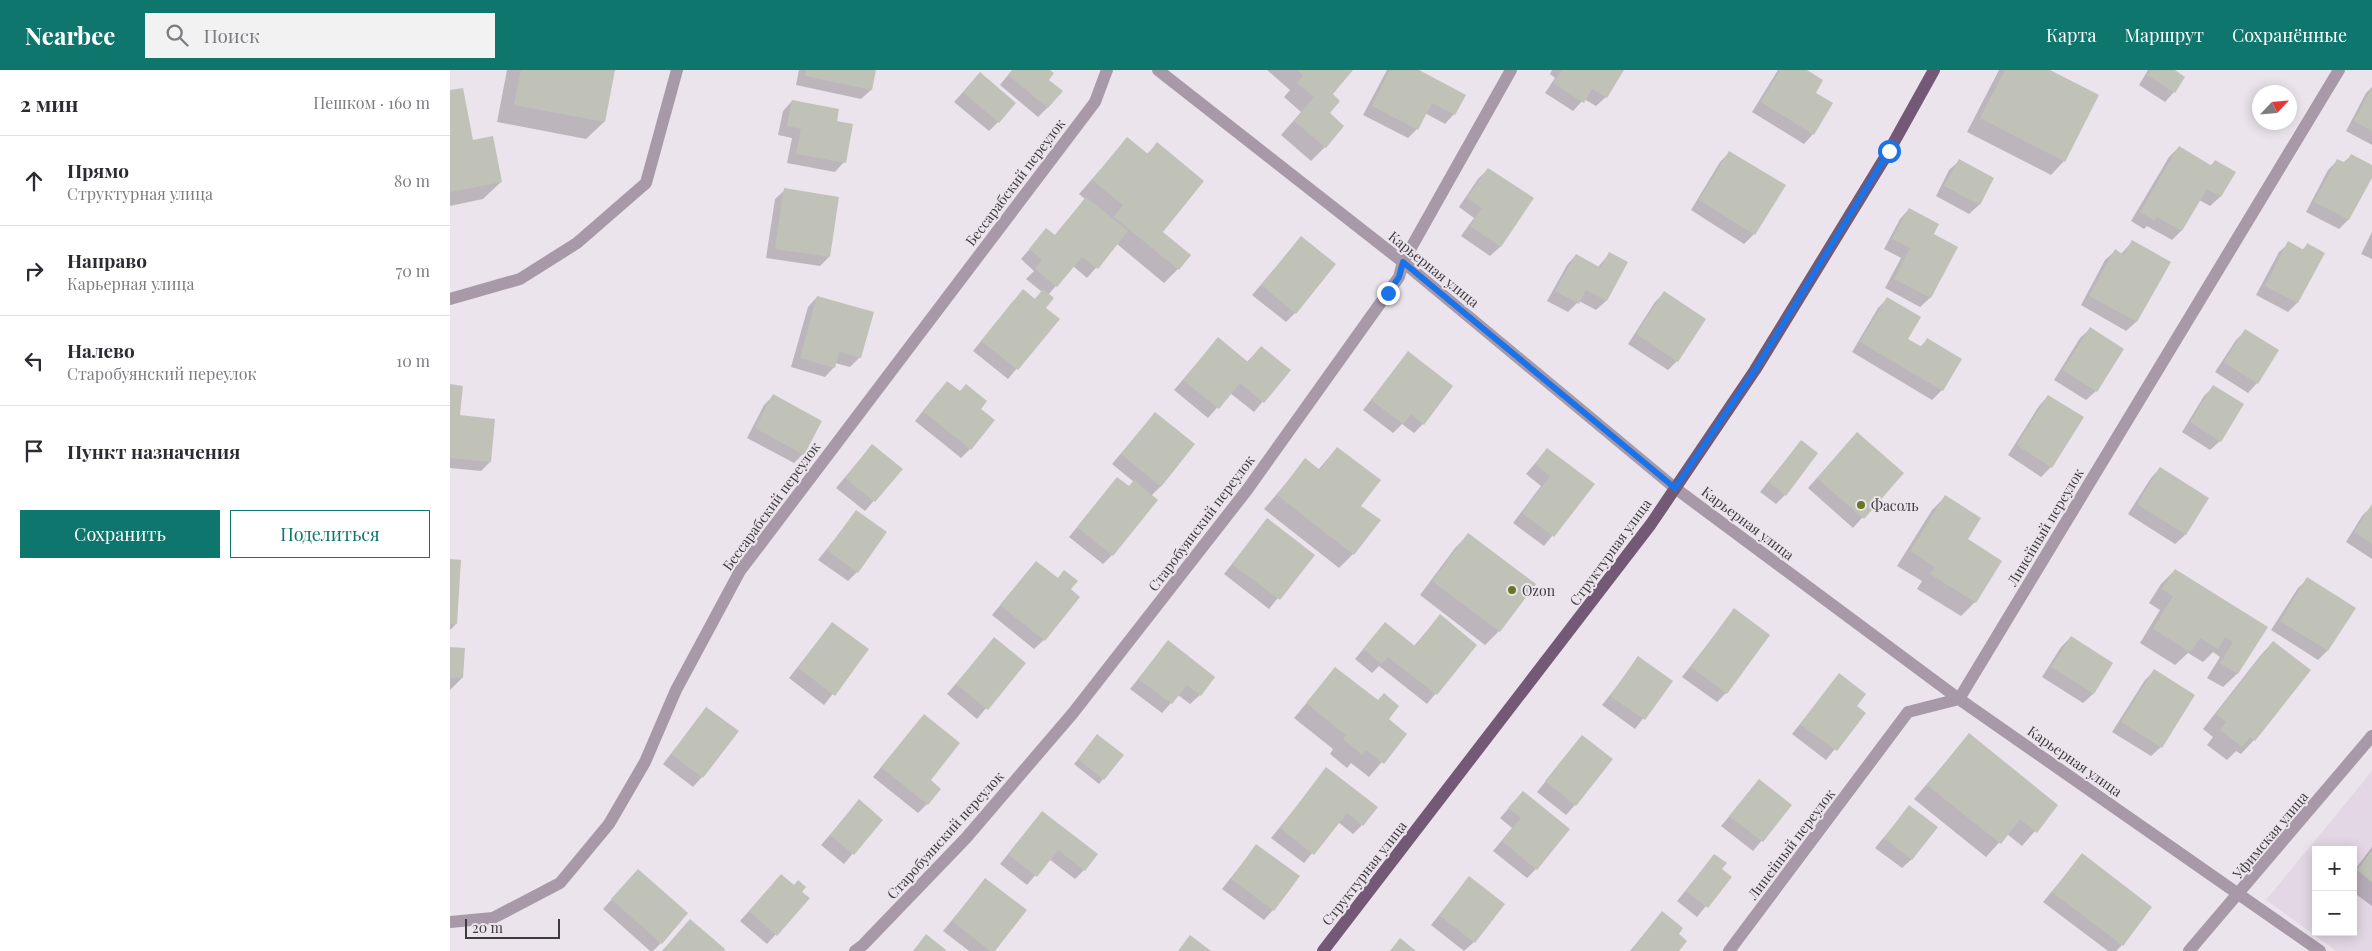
<!DOCTYPE html>
<html lang="ru">
<meta charset="utf-8">
<style>
:root{--surface:#fff;--page:#f2f2f3;--text:#2b2b33;--muted:#7c7c81;--line:#e1e1e2;--accent:#0f766e}
body{margin:0;font-family:"Playfair Display",serif;background:var(--page);color:var(--text)}
.controls{position:absolute;right:15px;bottom:15px;display:grid;overflow:hidden;border-radius:0px;box-shadow:0 2px 12px #0003}
.controls button{width:45px;height:45px;display:grid;place-items:center;padding:0;border:0;border-bottom:1px solid var(--line);background:var(--surface);color:var(--text);font:25px sans-serif}
.compass{position:absolute;left:1802px;top:15px;width:45px;height:45px;border-radius:50%;background:var(--surface);box-shadow:0 2px 12px #0003;rotate:64deg}
.scale{position:absolute;left:15px;bottom:12px;width:95px;box-sizing:border-box;padding-left:5px;border:2px solid #3e3b3e;border-top:0;font-size:14px;line-height:18px;white-space:nowrap;color:#3e3b3e;-webkit-text-stroke:4px #ebe4ec;paint-order:stroke}
.stop{position:absolute;width:15px;height:15px;margin:-11px;border:4px solid #1a73e8;border-radius:50%;background:#fff}
.stop.end{background:#1a73e8;border-color:#fff;box-shadow:0 1px 5px #0008}
.list{margin:0;padding:0;list-style:none}
h2{display:flex;justify-content:space-between;align-items:center;height:65px;margin:0;padding:0 20px;font-size:21px}
h2 small{font-size:16px;font-weight:400;color:var(--muted)}
.list li{display:grid;grid-template-columns:32px 1fr auto;gap:15px;align-items:center;box-sizing:border-box;height:90px;padding:0 20px;border-top:1px solid var(--line)}
.list b{display:block;font-size:19px;white-space:nowrap}
.list p{margin:0;font-size:16px;white-space:nowrap;color:var(--muted)}
.list em{font-size:16px;font-style:normal;color:var(--muted)}
.actions{display:flex;gap:10px;padding:15px 20px}
.actions a{flex:1;padding:11px 0;border:1px solid var(--accent);border-radius:0px;text-align:center;font-size:18px;color:var(--accent)}
.actions .main{background:var(--accent);color:#fff}
.icon{flex:none;width:28px;height:28px;fill:none;stroke:currentColor;stroke-width:2;stroke-linecap:round;stroke-linejoin:round}
.map{position:relative;flex:none;width:1922px;height:881px;overflow:hidden}
header{display:flex;align-items:center;gap:30px;box-sizing:border-box;height:70px;padding:0 25px;background:var(--accent);color:#fff}
header strong{font-size:24px}
nav{display:flex;gap:28px;margin-inline-start:auto;font-size:18px}
.search{width:350px;height:45px;background:var(--page);display:flex;align-items:center;gap:12px;box-sizing:border-box;padding:0 18px;border-radius:0px;color:var(--muted);font-size:19px}
main{display:flex}
aside{flex:1;background:var(--surface)}
.map>svg:first-child{display:block}
</style>
<header>
<strong>Nearbee</strong>
<div class="search"><svg class="icon" aria-label="search" viewBox="0 0 24 24"><circle cx="10" cy="10" r="6"/><path d="M15 15l6 6"/></svg>Поиск</div>
<nav><a>Карта</a><a>Маршрут</a><a>Сохранённые</a></nav>
</header>
<main>
<aside>
<h2>2 мин<small>Пешком · 160 m</small></h2>
<ul class="list">
<li><svg class="icon" aria-label="ahead" viewBox="0 0 24 24"><path d="M12 20V5M6 11l6-6 6 6"/></svg><div><b>Прямо</b><p>Структурная улица</p></div><em>80 m</em></li>
<li><svg class="icon" aria-label="right" viewBox="0 0 24 24"><path d="M7 20v-9h11M14 6l5 5-5 5"/></svg><div><b>Направо</b><p>Карьерная улица</p></div><em>70 m</em></li>
<li><svg class="icon" aria-label="left" viewBox="0 0 24 24"><path d="M17 20v-9H6M10 6l-5 5 5 5"/></svg><div><b>Налево</b><p>Старобуянский переулок</p></div><em>10 m</em></li>
<li><svg class="icon" aria-label="arrive" viewBox="0 0 24 24"><path d="M6 21V4h12l-3 4 3 4H6"/></svg><div><b>Пункт назначения</b></div></li>
</ul>
<div class="actions"><a class="main">Сохранить</a><a>Поделиться</a></div>
</aside>
<div class="map">
<svg width="1922" height="881" viewBox="0 0 1922 881">
<rect width="100%" height="100%" fill="#ebe4ec"/>
<path fill="#e4d7e5" fill-rule="evenodd" d="M1922,701V881H1886L1816,830ZM1866,780H1903V862H1866Z"/>
<path fill="#0003" d="M57,0H164L154,52L136,69L47,52Z
M349,0H425L421,20L411,29L346,15Z
M562,0H598V37L588,47L550,15Z
M817,0H902L881,25L875,77L861,91L831,65L851,42L834,27L840,20Z
M937,0H966L1004,44L995,54L975,43L967,59L958,68L913,45Z
M1102,0H1173L1156,27L1146,36L1134,29L1123,41L1095,23L1105,8L1100,4Z
M1328,0H1354L1364,23L1363,64L1354,74L1302,42Z
M1549,0H1597L1614,91L1601,105L1517,62Z
M1698,0H1723L1724,22L1715,32L1689,15Z
M530,3L548,52L539,61L504,32Z
M1922,17V75L1896,61L1916,23Z
M0,22L22,71L51,112L33,129L0,136Z
M342,31L385,52L394,92L385,102L337,93L342,68L328,65L333,41Z
M678,68L697,84L707,74L711,162L728,199L714,213L667,174L637,208L623,196L598,225L594,238L608,249L558,309L523,281L564,230H584L592,222L576,209L584,201L571,189L596,160L604,166L635,129L629,124Z
M1729,77L1760,96L1765,91L1784,102L1770,127L1760,136L1749,130L1731,161L1722,170L1697,156L1694,159L1681,151L1719,87Z
M1279,83L1334,116L1304,164L1294,174L1241,140L1270,92Z
M1902,85L1922,96V105L1898,150L1889,159L1856,142L1878,100L1888,90L1893,93Z
M1509,91L1543,109L1529,135L1519,144L1486,126L1499,100Z
M1038,99L1082,129L1050,177L1040,186L1011,166L1024,148L1009,137L1028,109Z
M335,120L379,187L370,196L316,188L325,129Z
M1459,139L1482,165L1506,178L1480,228L1470,237L1435,218L1451,188L1434,179L1450,149Z
M1922,162V189L1911,184Z
M851,168L845,243L836,252L802,225Z
M1682,172L1719,192L1686,252L1676,261L1631,235L1655,190L1665,181L1671,184Z
M1839,173L1852,180L1857,175L1874,184L1847,233L1838,242L1806,225L1829,182Z
M1160,183L1177,192L1156,231L1146,240L1129,231L1118,242L1097,231L1117,195L1126,185L1148,197Z
M1214,223L1227,291L1218,300L1178,274L1205,232Z
M367,227L410,287L400,297L385,293L384,297L375,307L341,297L358,237Z
M1437,229L1457,269L1470,277L1477,270L1510,290L1492,320L1482,330L1402,282L1428,238Z
M1640,259L1646,321L1636,330L1604,310L1630,268Z
M1796,260L1807,313L1798,323L1765,302L1786,270Z
M768,269L797,292L811,277L839,300L804,342L780,323L758,348L724,320Z
M958,283L973,354L964,363L952,354L943,363L913,340Z
M0,316L8,346L40,392L31,401L0,398Z
M1764,316L1770,371L1760,380L1732,362L1754,326Z
M488,322L530,339L520,379L511,388L465,351Z
M323,326L353,384L344,393L297,368L314,335Z
M1598,326L1632,348L1601,397L1591,407L1558,385L1589,336Z
M705,343L711,416L701,426L662,485L653,494L619,467L667,408L678,417L684,412L662,394Z
M1351,371L1335,425L1326,434L1310,422Z
M1398,373L1452,403L1403,458L1358,418Z
M422,375L451,399L415,441L386,418Z
M887,378L903,484L889,498L814,439L856,390L868,400Z
M1097,379L1143,415L1094,476L1063,453L1091,416L1076,404Z
M1710,398L1757,428L1735,465L1725,474L1678,444L1701,408Z
M1495,427L1516,470L1550,491L1525,532L1511,546L1467,519L1472,511L1447,496L1482,440Z
M1921,437H1922V489L1896,472L1912,446Z
M407,441V502L398,511L368,490Z
M817,450L863,485L819,539L774,504Z
M1019,464L1085,515L1049,561L1035,575L970,525L1005,478Z
M0,490L6,554L0,560Z
M586,492L607,509L614,502L619,519L594,570L584,579L542,545Z
M1725,500L1816,558L1787,604L1773,617L1757,608L1770,587L1763,582L1753,592L1738,583L1725,595L1690,573L1710,540L1699,533L1711,514Z
M1858,509L1904,538L1877,581L1868,590L1821,560L1848,518Z
M1284,540L1276,623L1267,632L1232,607Z
M990,546L1026,575L977,634L929,596L922,603L905,589L935,553L964,576Z
M382,553L418,580L374,635L339,608Z
M1621,567L1662,593L1643,624L1633,633L1592,607L1611,577Z
M544,569L574,593L527,649L497,624Z
M718,572L750,625L740,634L728,625L712,643L680,619Z
M1823,572L1804,670L1791,684L1786,681L1777,690L1757,675L1763,667L1753,659L1810,586Z
M0,578L12,608L0,620Z
M1189,588L1221,612L1185,659L1152,635Z
M886,598L938,650L956,664L919,707L901,693L897,698L880,684L883,679L844,648Z
M1704,601L1711,677L1701,686L1662,662L1695,610Z
M1389,605L1405,636L1414,643L1376,690L1342,664Z
M256,639L252,707L243,717L213,694Z
M474,646L479,710L477,734L468,743L423,707Z
M1519,665L1607,736L1572,776L1557,764L1536,787L1464,729Z
M1132,666L1125,735L1116,745L1087,722Z
M643,671L653,709L649,714L624,694Z
M877,699L912,755L903,764L888,752L854,793L821,768Z
M1309,711L1341,735L1303,781L1271,756Z
M1073,722L1086,799L1077,808L1043,781L1062,758L1050,748Z
M409,731L431,750L394,794L371,775Z
M1459,737L1462,789L1452,798L1425,778Z
M592,742L634,800L625,809L599,789L577,815L550,794Z
M806,776L823,840L814,850L772,819Z
M1922,777V836L1903,822V802Z
M1264,785L1271,800L1280,807L1247,847L1227,831Z
M1632,785L1672,875L1666,881H1658L1593,832Z
M331,805L358,829L317,874L290,851Z
M1019,808L1054,834L1024,872L1014,881L981,855Z
M179,810L211,873L203,881H200L153,839Z
M535,810L543,881H519L493,861Z
M1212,842L1227,864L1228,881H1180Z"/>
<path fill="#c0c2b8" d="M71,0H165L155,52L64,35Z
M356,0H426L422,20L355,6Z
M563,0H600L604,3L599,10L613,21L598,38L558,5Z
M847,0H903L883,24L890,31L880,43L894,56L876,78L844,51L864,27L847,13L853,5Z
M940,0H969L1016,25L1005,45L982,33L968,60L922,36Z
M1112,0H1174L1157,28L1142,19L1134,33L1103,13Z
M1330,0H1357L1373,10L1366,23L1383,33L1364,65L1311,32Z
M1555,0H1600L1649,25L1615,92L1530,48Z
M1701,0H1725L1735,7L1725,23L1697,5Z
M530,2L566,33L549,53L513,22Z
M13,18L23,70L43,66L52,112L0,122V20Z
M1922,18V61L1904,51Z
M342,30L389,39L387,51L403,54L396,93L346,84L351,59L337,56Z
M677,67L698,84L707,72L754,111L713,162L741,185L729,200L664,147L673,135L642,110Z
M1729,76L1762,96L1765,90L1786,102L1771,127L1757,119L1732,161L1707,147L1704,150L1690,142Z
M1279,81L1336,115L1305,165L1249,130Z
M1901,84L1922,95V108L1899,150L1864,132L1887,89L1896,93Z
M1509,89L1544,108L1530,135L1494,116Z
M1038,98L1084,128L1051,177L1020,156L1032,138L1017,128Z
M334,118L389,127L380,187L325,179Z
M636,127L678,161L648,199L632,187L607,217L585,199L592,190L579,179L596,158L605,165Z
M1459,138L1489,154L1484,164L1508,177L1481,228L1444,209L1460,178L1442,169Z
M851,166L886,194L846,244L811,215Z
M1682,170L1721,192L1687,252L1639,226L1665,179L1674,185Z
M1838,171L1854,180L1857,173L1875,183L1848,233L1815,216Z
M1159,182L1178,192L1157,231L1136,220L1129,234L1105,221L1126,184L1151,198Z
M573,219L585,229L593,219L604,228L596,238L610,249L568,300L531,271Z
M1214,221L1256,249L1228,292L1186,264Z
M367,226L424,242L411,288L389,282L385,298L350,288Z
M1437,227L1471,247L1458,269L1472,277L1477,268L1512,289L1493,321L1410,272Z
M1640,257L1674,279L1647,322L1613,300Z
M1795,259L1829,280L1808,314L1774,292Z
M768,267L798,292L811,276L841,300L814,333L790,313L769,339L733,310Z
M958,281L1003,316L974,355L961,344L953,354L921,330Z
M497,311L510,321L516,314L537,331L531,339L545,350L521,380L473,341Z
M0,314L13,316L10,345L45,349L41,392L0,388Z
M1763,315L1794,334L1771,372L1740,352Z
M323,324L372,351L354,385L305,358Z
M1598,325L1634,347L1602,398L1567,375Z
M705,342L745,374L711,417L671,384Z
M1407,362L1454,403L1414,449L1367,408Z
M1351,370L1368,383L1336,426L1319,412Z
M422,374L453,399L425,432L395,408Z
M887,377L931,410L911,436L931,450L904,485L827,425L855,388L870,400Z
M1097,378L1145,414L1104,467L1072,443L1100,406L1085,394Z
M1710,397L1759,428L1736,465L1687,434Z
M667,407L679,416L684,410L708,430L663,486L627,457Z
M1495,425L1531,448L1518,469L1552,491L1526,533L1480,504L1485,497L1460,481Z
M1922,434V474L1904,462Z
M406,440L437,462L408,503L377,480Z
M817,448L865,485L830,530L782,494Z
M1018,463L1086,514L1050,562L982,511Z
M0,489L11,490L7,554H0Z
M586,491L608,508L614,500L628,511L621,519L630,527L595,571L550,535Z
M1725,499L1818,557L1788,604L1770,593L1783,572L1775,567L1768,579L1750,568L1740,582L1703,559L1723,526L1712,519Z
M1857,507L1906,538L1878,581L1830,551Z
M1284,538L1320,565L1277,624L1241,597Z
M990,544L1027,575L987,625L938,587L932,594L913,579L935,552L965,576Z
M382,552L419,579L385,626L348,598Z
M1621,566L1663,593L1644,624L1601,597Z
M544,567L576,593L538,640L506,614Z
M718,570L765,607L751,626L737,615L722,634L688,609Z
M1823,571L1861,600L1805,671L1800,667L1792,677L1770,660L1776,652L1766,644Z
M0,577L15,578L13,608H0Z
M1188,586L1223,611L1195,650L1160,626Z
M885,597L928,630L934,623L949,636L939,649L957,664L934,694L916,680L912,685L893,669L896,665L856,633Z
M1704,599L1745,625L1712,678L1671,652Z
M1389,603L1416,624L1407,636L1416,643L1387,681L1350,654Z
M256,637L289,661L253,708L221,684Z
M474,644L510,673L481,710L491,719L478,735L431,697Z
M1519,663L1608,735L1587,763L1570,749L1551,774L1477,715Z
M647,664L674,685L654,710L628,689Z
M1132,665L1163,689L1126,736L1095,711Z
M876,697L928,737L913,756L897,743L864,785L830,758Z
M1309,709L1342,735L1313,772L1279,746Z
M1073,721L1120,759L1087,800L1052,771L1071,748L1058,738Z
M409,729L433,750L404,785L380,765Z
M1459,735L1488,757L1462,790L1434,768Z
M592,741L648,784L635,801L608,780L587,807L558,784Z
M806,774L850,806L824,841L781,809Z
M1922,780V812L1907,800Z
M1632,783L1702,837L1673,876L1602,822Z
M1264,784L1277,793L1272,799L1282,807L1258,838L1236,821Z
M188,799L238,843L212,874L161,829Z
M331,804L344,815L348,810L356,817L352,822L360,828L327,866L299,841Z
M1019,806L1055,834L1025,873L989,845Z
M535,808L577,840L545,881H540L502,851Z
M1212,841L1233,858L1229,864L1237,871L1229,881H1181Z
M240,849L275,879L274,881H212Z
M476,864L496,880L495,881H463Z
M740,865L761,881H728Z
M950,868L966,881H940Z"/>
<g fill="none" stroke-linecap="round" stroke-linejoin="round">
<path stroke="#a899a9" stroke-width="12" d="M708,0L953,192L1225,418L1509,629L1870,881
M0,229L70,209L127,173L196,113L227,0
M0,852L43,848L110,813L159,754L195,692L226,620L290,501L645,32L657,0
M405,881L413,875L516,768L623,643L797,420L949,207L953,192L1061,0
M1279,881L1458,642L1509,629L1889,0
M1739,881L1922,666"/>
<path stroke="#735975" stroke-width="12" d="M873,881L1201,454L1305,300L1439,81L1484,0"/>
</g>
<g fill="none" stroke-linecap="round" stroke-linejoin="round">
<path stroke="#1a73e8" stroke-width="6" d="M938,223L949,207L953,192L1225,418L1305,300L1439,81"/>
</g>
<g fill="#697723" stroke="#ebe4ec" stroke-width="2">
<circle cx="1411" cy="435" r="5"/>
<circle cx="1062" cy="520" r="5"/>
</g>
<g text-anchor="middle" dominant-baseline="central" stroke-width="4" stroke-linejoin="round" paint-order="stroke">
<g font-size="14" fill="#3e3b3e" stroke="#ebe4ec">
<text transform="translate(565 112) rotate(-53)">Бессарабский переулок</text>
<text transform="translate(984 199) rotate(39)">Карьерная улица</text>
<text transform="translate(321 436) rotate(-54)">Бессарабский переулок</text>
<text transform="translate(751 453) rotate(-53)">Старобуянский переулок</text>
<text transform="translate(1298 453) rotate(37)">Карьерная улица</text>
<text transform="translate(1595 457) rotate(-59)">Линейный переулок</text>
<text transform="translate(1160 482) rotate(-54)">Структурная улица</text>
<text transform="translate(1625 691) rotate(35)">Карьерная улица</text>
<text transform="translate(495 765) rotate(-48)">Старобуянский переулок</text>
<text transform="translate(1820 765) rotate(-50)">Уфимская улица</text>
<text transform="translate(1341 774) rotate(-53)">Линейный переулок</text>
<text transform="translate(914 803) rotate(-52)">Структурная улица</text>
</g>
<g font-size="14" fill="#3e3b3e" stroke="#ebe4ec" text-anchor="start">
<text x="1421" y="435">Фасоль</text>
<text x="1072" y="520">Ozon</text>
</g>
</g>
</svg>
<div class="controls">
<button>+</button>
<button>−</button>
</div>
<svg class="compass" viewBox="-18 -18 36 36"><path d="M0-13l5 13h-10z" fill="#e53935"/><path d="M0 13l5-13h-10z" fill="#7c7c81"/></svg>
<div class="scale">20 m</div>
<div class="stop" style="left:1439px;top:81px"></div>
<div class="stop end" style="left:938px;top:223px"></div>
</div>
</main>
